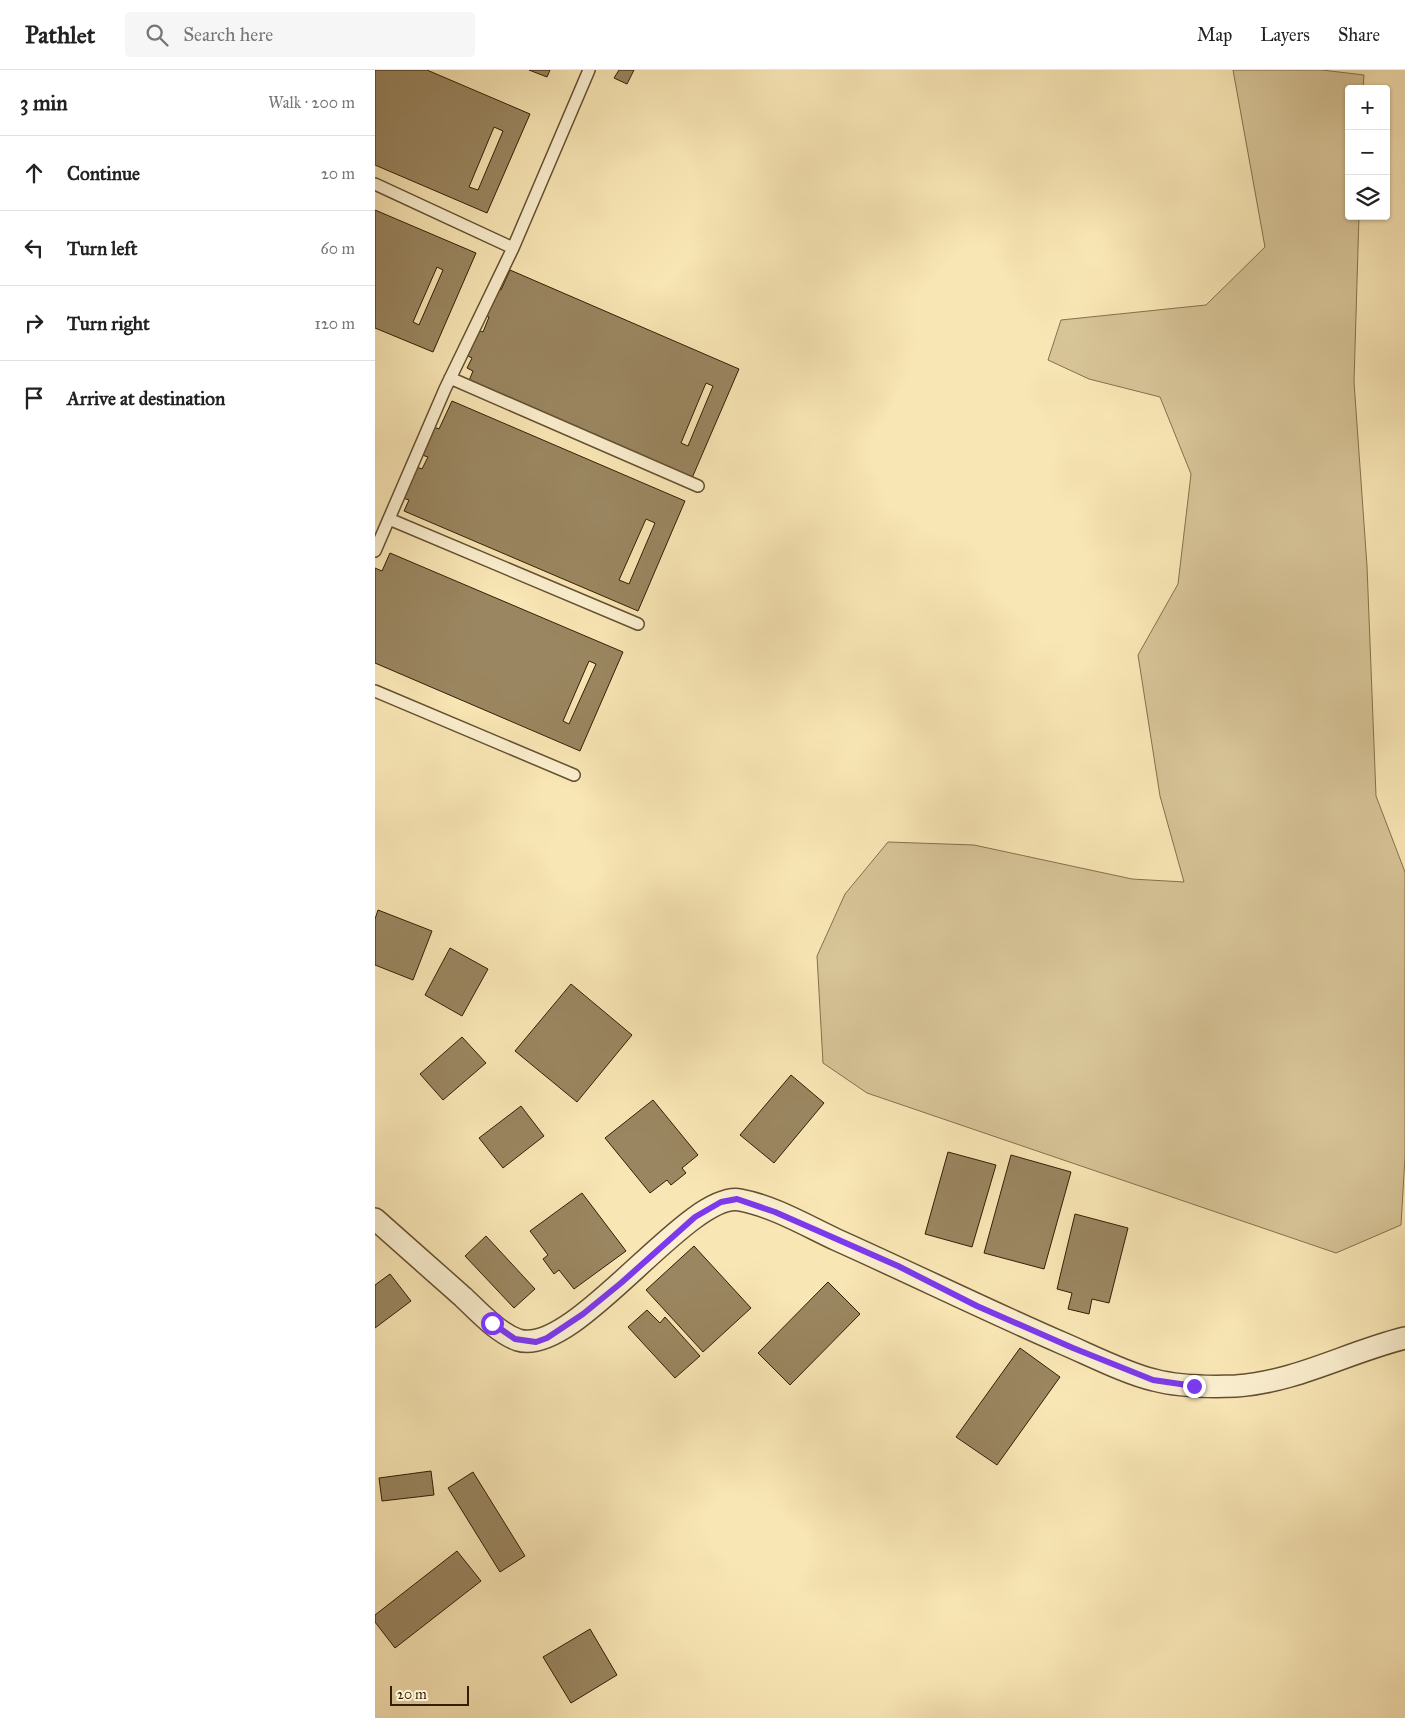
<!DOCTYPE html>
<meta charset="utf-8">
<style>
:root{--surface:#fff;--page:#f6f6f6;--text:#222;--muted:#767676;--line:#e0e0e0}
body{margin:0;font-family:"IM FELL Great Primer",serif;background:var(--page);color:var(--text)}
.controls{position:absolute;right:15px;top:15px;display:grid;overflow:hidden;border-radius:5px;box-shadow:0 1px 4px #0004}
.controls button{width:45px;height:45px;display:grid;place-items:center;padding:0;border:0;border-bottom:1px solid var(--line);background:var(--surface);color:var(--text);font:25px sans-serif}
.scale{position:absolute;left:15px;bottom:12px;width:79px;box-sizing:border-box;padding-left:5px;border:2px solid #331e03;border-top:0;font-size:14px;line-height:18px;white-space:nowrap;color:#331e03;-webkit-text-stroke:4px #fbefcf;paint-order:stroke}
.stop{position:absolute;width:15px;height:15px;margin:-11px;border:4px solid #7c3aed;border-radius:50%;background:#fff}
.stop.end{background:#7c3aed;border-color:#fff;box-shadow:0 1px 5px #0008}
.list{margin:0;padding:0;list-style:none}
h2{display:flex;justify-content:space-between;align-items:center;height:65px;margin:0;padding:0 20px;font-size:21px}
h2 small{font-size:16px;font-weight:400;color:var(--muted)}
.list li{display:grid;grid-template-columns:32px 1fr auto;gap:15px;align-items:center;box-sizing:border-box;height:75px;padding:0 20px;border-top:1px solid var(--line)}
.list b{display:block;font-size:19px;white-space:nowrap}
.list em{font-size:16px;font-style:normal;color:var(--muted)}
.icon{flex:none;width:28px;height:28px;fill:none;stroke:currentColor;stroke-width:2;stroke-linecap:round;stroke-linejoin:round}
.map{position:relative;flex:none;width:1030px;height:1648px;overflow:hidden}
header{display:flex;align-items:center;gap:30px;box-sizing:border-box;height:70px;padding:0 25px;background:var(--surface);border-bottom:1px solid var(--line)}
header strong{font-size:24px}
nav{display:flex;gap:28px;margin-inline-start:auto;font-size:18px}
.search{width:350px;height:45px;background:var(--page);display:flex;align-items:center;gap:12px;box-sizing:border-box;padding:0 18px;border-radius:5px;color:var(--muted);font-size:19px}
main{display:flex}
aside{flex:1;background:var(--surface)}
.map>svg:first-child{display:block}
</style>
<header>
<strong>Pathlet</strong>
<div class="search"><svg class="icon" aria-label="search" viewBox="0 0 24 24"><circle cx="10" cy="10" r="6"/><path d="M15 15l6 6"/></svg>Search here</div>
<nav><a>Map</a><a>Layers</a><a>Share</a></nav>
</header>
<main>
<aside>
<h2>3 min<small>Walk · 200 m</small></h2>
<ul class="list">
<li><svg class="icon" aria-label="ahead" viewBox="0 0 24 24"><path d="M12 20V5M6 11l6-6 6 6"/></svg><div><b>Continue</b></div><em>20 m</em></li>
<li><svg class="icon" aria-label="left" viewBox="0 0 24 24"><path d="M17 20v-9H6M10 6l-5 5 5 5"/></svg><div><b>Turn left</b></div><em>60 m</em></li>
<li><svg class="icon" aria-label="right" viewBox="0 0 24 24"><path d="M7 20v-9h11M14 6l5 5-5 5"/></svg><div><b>Turn right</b></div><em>120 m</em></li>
<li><svg class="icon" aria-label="arrive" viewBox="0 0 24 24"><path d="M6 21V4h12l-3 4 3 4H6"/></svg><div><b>Arrive at destination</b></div></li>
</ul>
</aside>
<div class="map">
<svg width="1030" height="1648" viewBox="0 0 1030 1648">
<rect width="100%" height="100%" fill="#f9e6b5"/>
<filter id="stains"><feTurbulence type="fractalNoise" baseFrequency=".004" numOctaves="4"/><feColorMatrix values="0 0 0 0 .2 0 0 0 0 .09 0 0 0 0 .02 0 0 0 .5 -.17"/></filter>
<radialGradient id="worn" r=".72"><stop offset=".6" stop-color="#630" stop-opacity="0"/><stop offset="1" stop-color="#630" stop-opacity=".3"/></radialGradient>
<path fill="#d7c497" stroke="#85714d" d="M858,0H947L989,5L988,19H974V146H984L979,312L992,496L1001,726L1030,802V1087L1026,1155L961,1183L492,1023L448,993L442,886L470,824L513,772L599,775L757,809L809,812L785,726L763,585L803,514L816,404L785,327L714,309L673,290L686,250L831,235L890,177Z"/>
<path fill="#9a8660" stroke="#331e03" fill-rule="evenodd" d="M0,0H52L155,44L112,143L0,95ZM119,57L128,61L103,120L94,117Z
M154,0H175L172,7Z
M244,0H259L252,14L239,8Z
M0,140L101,183L58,282L0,258ZM62,197L68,200L44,255L38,252Z
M135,200L364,299L317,408L93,313L98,301L92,298L97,288L89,284L100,259L108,262L114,247L108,244L120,217L126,220ZM331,313L338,316L313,376L306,373Z
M77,331L310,431L263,541L29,441L34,430L28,428L42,397L47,399L53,387L47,385L59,357L64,359ZM271,449L280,453L254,514L244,510Z
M15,483L248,582L205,681L0,593V498L7,501ZM214,591L221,594L194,654L188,651Z
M3,840L57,861L38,910L0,895V849Z
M75,878L113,899L87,946L50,925Z
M196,914L257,965L202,1032L140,981Z
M87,967L111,993L68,1030L45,1004Z
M416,1005L449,1033L399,1093L365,1065Z
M278,1030L323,1085L307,1098L311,1103L296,1115L292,1110L275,1123L230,1068Z
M146,1036L169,1066L128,1098L104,1068Z
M573,1082L621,1095L597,1177L550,1164Z
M636,1085L696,1102L669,1199L609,1183Z
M207,1123L251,1181L199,1219L184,1200L179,1204L168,1189L173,1185L155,1161Z
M700,1144L753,1158L734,1233L717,1229L714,1244L693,1239L697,1223L682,1219Z
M111,1166L160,1219L139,1238L90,1186Z
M319,1176L376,1238L328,1282L271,1220Z
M15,1204L36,1231L0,1258V1215Z
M453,1212L485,1244L415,1315L383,1283Z
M272,1240L285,1253L290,1247L325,1286L300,1308L253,1257Z
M645,1278L685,1307L622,1395L581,1367Z
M56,1401L59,1425L7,1431L4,1408Z
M98,1402L150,1486L125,1502L73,1418Z
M82,1481L106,1511L20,1578L0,1552V1545Z
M215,1559L242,1605L196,1633L168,1587Z"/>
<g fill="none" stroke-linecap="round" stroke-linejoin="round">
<defs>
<path id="service" d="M0,114L138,178
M75,308L323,416
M14,449L263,554
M0,481L70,319L138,178L214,0
M0,621L199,705"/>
<path id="minor" d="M0,1149C29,1175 59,1201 88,1227C104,1242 123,1263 143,1270C200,1288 313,1120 365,1130C398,1136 432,1156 462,1170C538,1204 611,1240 687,1273C713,1284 752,1304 779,1310C805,1317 835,1317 861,1316C921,1312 973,1282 1030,1268"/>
</defs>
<use href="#service" stroke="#645030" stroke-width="14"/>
<use href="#minor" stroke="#645030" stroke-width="24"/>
<use href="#service" stroke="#fbefcf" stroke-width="11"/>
<use href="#minor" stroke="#fbefcf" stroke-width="21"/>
</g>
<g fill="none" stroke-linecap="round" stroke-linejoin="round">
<path stroke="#7c3aed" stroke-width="6" d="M117,1253L140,1269L161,1272L172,1268L208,1244L246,1213L320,1147L346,1132L362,1129L400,1142L523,1196L602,1236L698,1278L778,1310L819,1316"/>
</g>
<rect width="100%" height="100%" filter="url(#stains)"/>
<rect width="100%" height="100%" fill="url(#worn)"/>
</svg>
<div class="controls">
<button>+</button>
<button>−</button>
<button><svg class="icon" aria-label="layers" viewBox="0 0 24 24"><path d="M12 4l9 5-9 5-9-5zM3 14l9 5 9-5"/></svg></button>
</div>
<div class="scale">20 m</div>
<div class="stop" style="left:117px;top:1253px"></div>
<div class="stop end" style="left:819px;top:1316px"></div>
</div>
</main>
